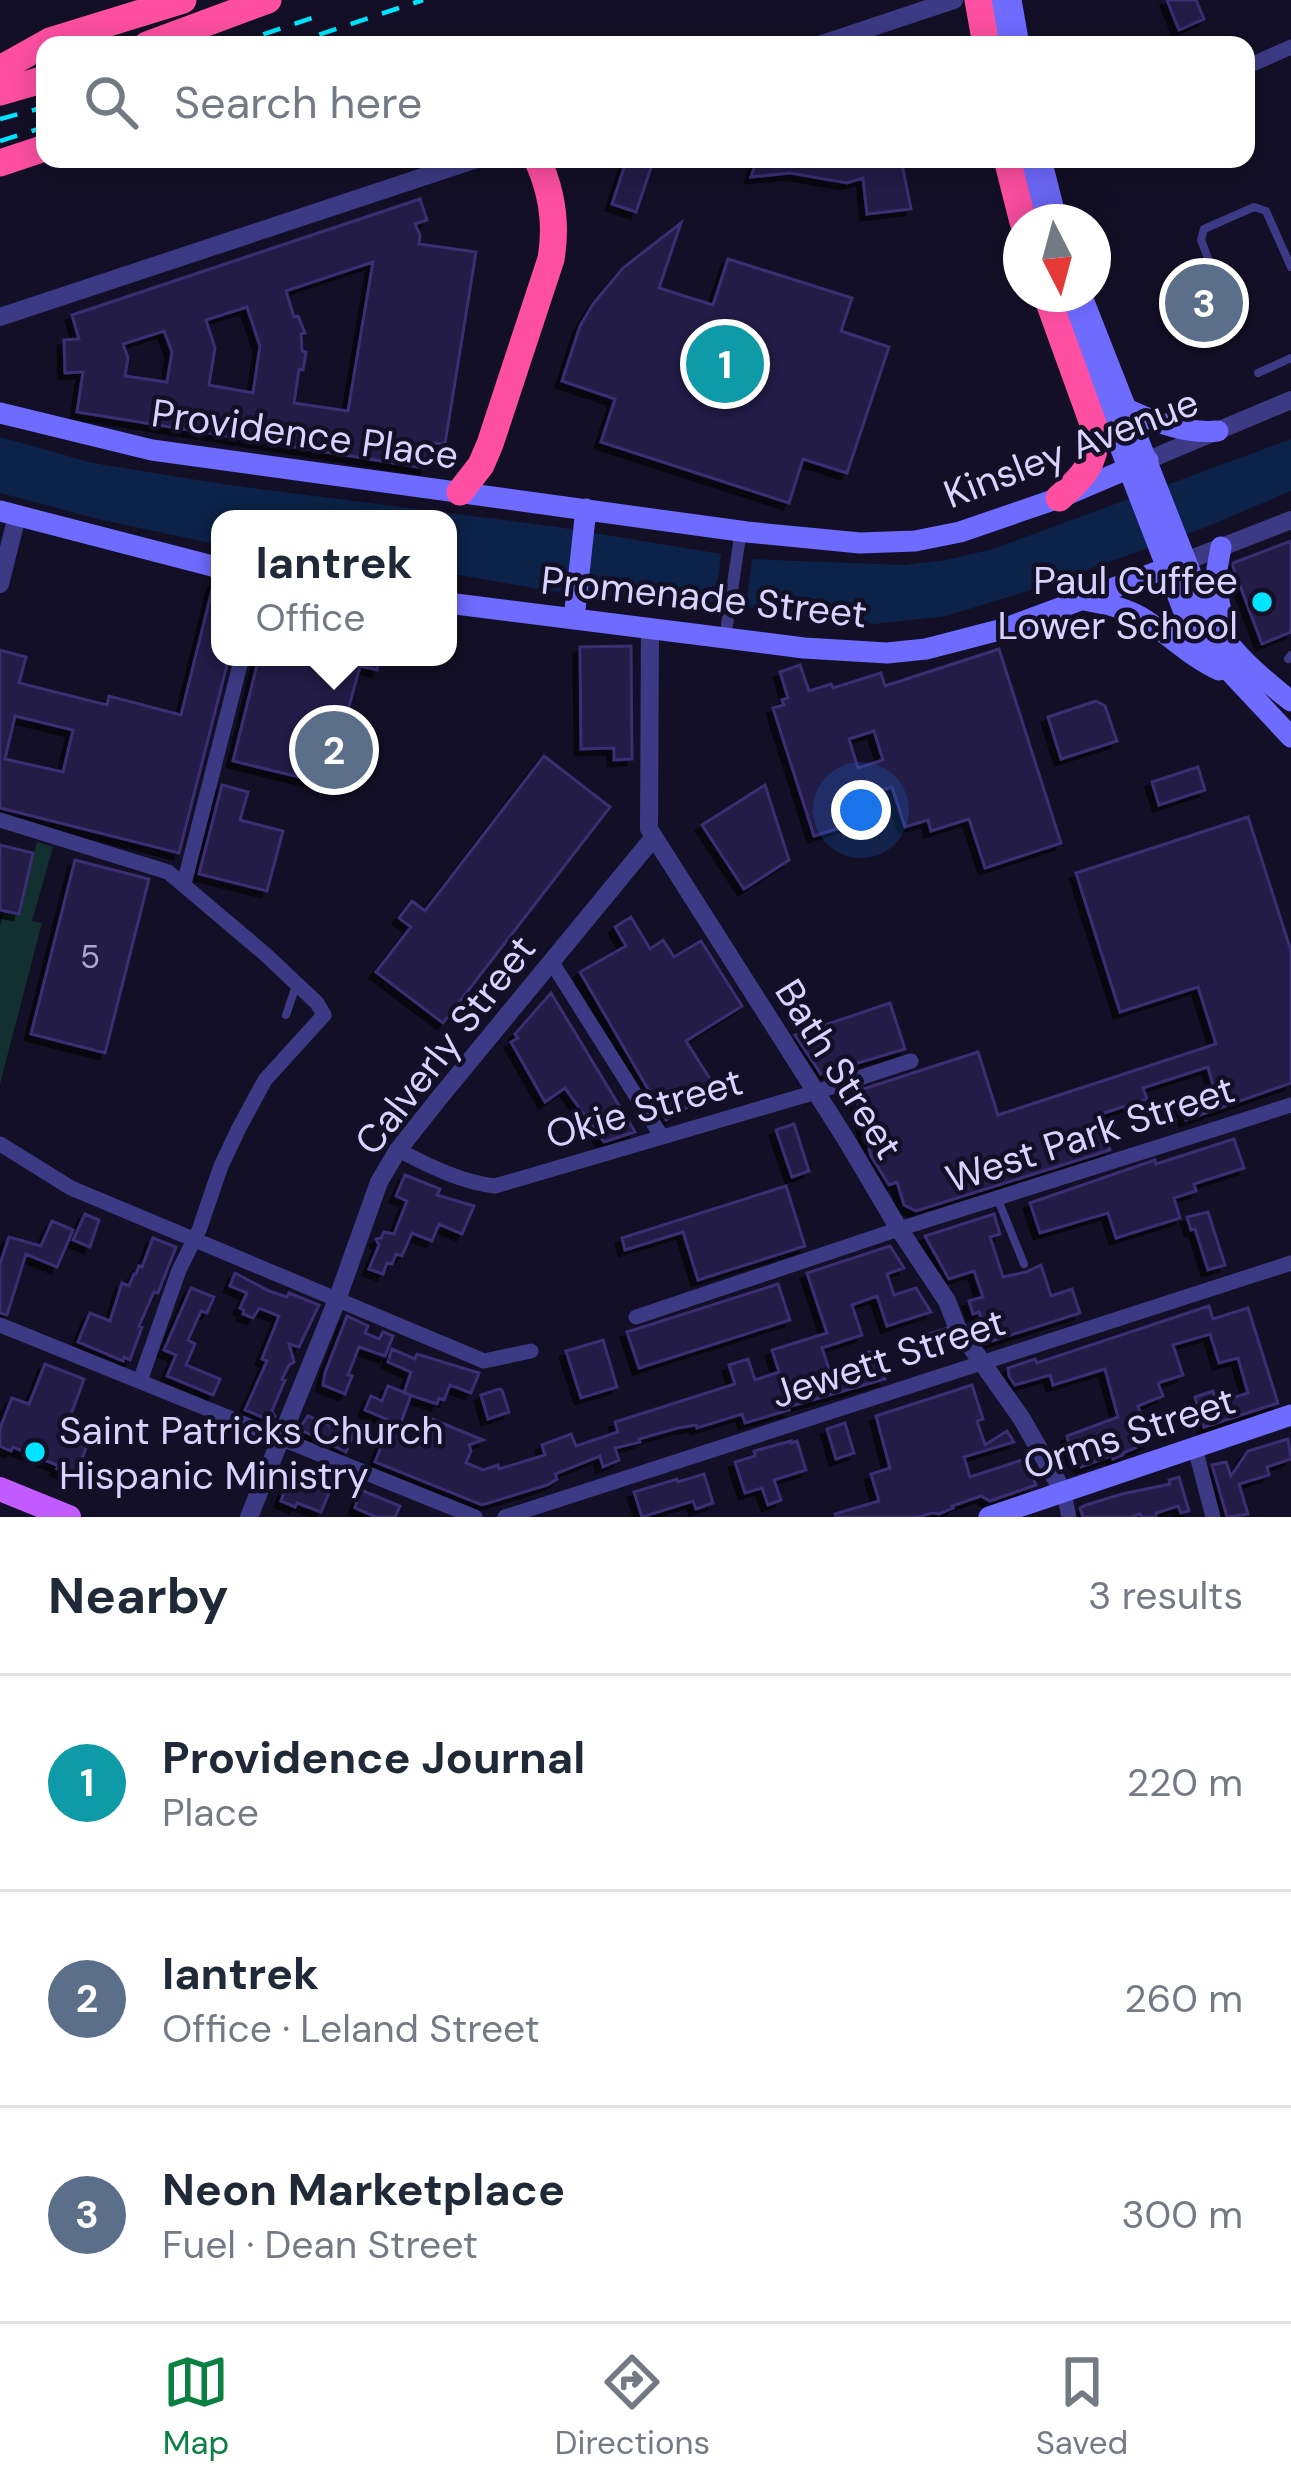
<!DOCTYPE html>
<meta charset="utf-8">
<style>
:root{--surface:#fff;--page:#f6f6f7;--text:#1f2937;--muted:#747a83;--line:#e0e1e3;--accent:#0b8043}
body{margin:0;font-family:"DM Sans",sans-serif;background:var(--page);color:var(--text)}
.compass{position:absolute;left:1003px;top:204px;width:108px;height:108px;border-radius:50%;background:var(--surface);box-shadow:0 6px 30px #0003;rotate:174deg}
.you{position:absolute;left:861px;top:810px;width:42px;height:42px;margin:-30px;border:9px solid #fff;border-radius:50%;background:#1a73e8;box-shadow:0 0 0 18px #1a73e833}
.badge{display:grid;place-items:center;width:78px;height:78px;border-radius:50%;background:var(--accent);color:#fff;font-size:39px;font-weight:700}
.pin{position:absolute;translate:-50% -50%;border:6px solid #fff;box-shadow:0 3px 12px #0006}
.popup{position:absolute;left:211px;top:510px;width:246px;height:156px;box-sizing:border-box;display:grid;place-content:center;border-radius:24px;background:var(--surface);filter:drop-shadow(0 3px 9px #0005);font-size:39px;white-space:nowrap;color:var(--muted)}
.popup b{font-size:45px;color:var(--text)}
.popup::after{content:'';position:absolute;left:50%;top:100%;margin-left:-24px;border:24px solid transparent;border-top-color:var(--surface)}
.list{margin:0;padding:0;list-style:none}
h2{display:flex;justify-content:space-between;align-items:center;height:156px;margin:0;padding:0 48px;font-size:51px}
h2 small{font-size:39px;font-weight:400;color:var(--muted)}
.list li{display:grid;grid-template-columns:78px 1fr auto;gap:36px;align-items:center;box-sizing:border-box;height:216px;padding:0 48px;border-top:3px solid var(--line)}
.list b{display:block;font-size:45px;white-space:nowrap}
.list p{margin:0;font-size:39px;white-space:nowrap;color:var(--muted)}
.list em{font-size:39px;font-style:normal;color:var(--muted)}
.icon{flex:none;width:66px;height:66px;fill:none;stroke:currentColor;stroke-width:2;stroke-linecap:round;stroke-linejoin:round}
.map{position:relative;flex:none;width:1291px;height:1517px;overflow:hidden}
.search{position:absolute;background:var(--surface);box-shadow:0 6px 30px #0003;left:36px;right:36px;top:36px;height:132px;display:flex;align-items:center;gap:30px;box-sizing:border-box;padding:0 42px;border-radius:24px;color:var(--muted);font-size:45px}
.sheet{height:804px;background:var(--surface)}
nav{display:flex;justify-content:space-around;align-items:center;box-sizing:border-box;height:168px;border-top:3px solid var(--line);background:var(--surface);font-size:33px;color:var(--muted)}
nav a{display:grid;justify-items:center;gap:6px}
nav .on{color:var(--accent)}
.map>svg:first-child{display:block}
</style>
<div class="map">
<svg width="1291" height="1517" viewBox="0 0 1291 1517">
<defs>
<filter id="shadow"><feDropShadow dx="-6" dy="6" stdDeviation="0" flood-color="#0009"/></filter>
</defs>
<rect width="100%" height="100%" fill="#130f26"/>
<path fill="#12302f" d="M37,842L53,847L32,921L42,923L0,1084V925L5,911L19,913Z"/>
<path fill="#0c2248" d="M0,437L93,463L229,485L558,527L752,559L904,565L946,560L993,549L1291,439V491L1204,528L1034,589L946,616L876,624L808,617L715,602L550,591L448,573V519H220V545L102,520L0,493Z"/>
<path fill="#130f26" d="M722,548L756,553L752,559L745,613L714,608Z"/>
<path fill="#241b47" stroke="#3b2d73" stroke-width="3" fill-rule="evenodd" filter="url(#shadow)" d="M1167,0H1196L1204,19L1179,30Z
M627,159H654L636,212L612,204Z
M757,159H901L911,209L867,214L863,178L847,183L790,173L751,177Z
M420,199L427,220L415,224L420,235L419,244L476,252L445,444L432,443L425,468L77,412L83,372L65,373L64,340L79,339L72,315ZM373,262L348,411L294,403L299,369L303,370L306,352L302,351L301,334L305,333L298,316L294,317L286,291ZM247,307L260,346L253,393L209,385L215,348L206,320ZM164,331L172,352L167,382L125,376L128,358L123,344Z
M681,223L659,288L713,305L728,259L852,298L841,331L889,347L847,473L803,459L789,503L601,442L615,399L562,381L580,326L593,304L623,268Z
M1291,541V632L1262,644L1233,567V563Z
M214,582L220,583V657H229L179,853L0,808V650L26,657L19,683L107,705L109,696L181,715ZM15,716L73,730L63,772L5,759Z
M631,646L632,759L614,760V748L581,749L580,647Z
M999,649L1061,843L985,868L969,819L931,831L928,820L905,827L892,787L867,795L874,817L814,836L773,708L784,705L782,700L788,698L780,672L800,665L809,691L831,684L833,688L881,673L885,686ZM874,731L883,760L858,768L849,739Z
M259,657H380L377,670L360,666L328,784L233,761Z
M1096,701L1105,706L1117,741L1061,759L1048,717Z
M544,756L610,807L443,1023L376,972L411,927L399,918L412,901L425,911Z
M1198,767L1205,790L1159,805L1152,782Z
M222,785L248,792L240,820L283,831L267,891L199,874Z
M765,785L789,860L744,889L702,825Z
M1248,817L1291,951V1083L1186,1120L1180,1100L1214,1089L1208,1067L1143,1088L1147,1099L1098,1115L1110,1150L916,1211L904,1205L897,1182L889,1185L871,1156L854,1092L978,1052L998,1115L1216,1044L1198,987L1120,1012L1076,873Z
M0,845L33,853L19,914L0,910Z
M75,860L149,879L105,1053L31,1034Z
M631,917L650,949L663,940L674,957L701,941L742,1006L686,1041L717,1090L666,1120L580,972L626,946L615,927Z
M551,993L635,1132L604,1142L565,1088L545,1102L511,1042L518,1038L515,1034Z
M890,1003L905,1049L821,1074L795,1035Z
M794,1124L809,1171L792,1177L776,1130Z
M1234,1139L1244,1168L1194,1184L1196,1191L1174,1198L1180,1218L1116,1238L1108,1213L1040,1233L1030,1203L1155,1160L1156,1164Z
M405,1175L440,1189L437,1195L474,1206L462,1234L439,1224L432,1241L412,1233L402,1256L396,1254L392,1264L387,1263L383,1274L369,1269L379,1245L376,1239L381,1238L384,1232L394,1234L407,1201L396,1196Z
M786,1186L805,1246L698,1280L683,1232L625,1250L622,1238Z
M1208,1212L1225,1265L1208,1270L1195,1229L1191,1230L1187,1217Z
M85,1214L99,1220L90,1247L73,1240Z
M994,1214L1000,1234L990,1237L1003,1277L1026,1272L1041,1265L1051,1296L1072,1289L1080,1313L992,1341L988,1340L979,1312L973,1314L969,1301L983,1297L974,1271L949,1279L925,1236Z
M52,1221L73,1230L57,1267L26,1254L7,1315L0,1313V1264L9,1237L41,1246Z
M153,1238L176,1247L158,1293L154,1292L139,1326L142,1327L130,1360L124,1357L123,1361L78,1342L90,1313L110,1321L122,1283L129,1286L134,1274H136L139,1266L142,1267Z
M890,1246L904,1268L887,1274L894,1295L916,1288L931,1312L887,1326L877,1296L852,1305L862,1335L822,1348L829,1369L860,1360L858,1355L876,1350L880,1361L885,1364L882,1369L885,1379L788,1407L789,1410L745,1423L742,1414L697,1428L696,1425L678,1428L639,1439L640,1442L615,1448L619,1460L610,1464L603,1467L600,1456L555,1474L557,1479L547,1485L482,1505L375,1462L387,1432L421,1446L432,1419L483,1440L469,1445L471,1451L466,1463L483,1470L498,1465L499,1469L545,1455L542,1445L571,1434L576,1446L618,1432L615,1422L735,1384L729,1365L748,1359L755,1380L779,1372L772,1350L827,1333L807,1273Z
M235,1273L269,1291L287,1297L289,1293L319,1305L299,1347L289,1344L294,1362L289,1365L282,1379L285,1380L272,1411L275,1416L269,1420L245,1410L267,1361L262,1359L279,1316L259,1308L253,1318L243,1314L244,1310L240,1308L247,1293L230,1286Z
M778,1284L790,1320L639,1368L627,1332Z
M191,1288L214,1297L207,1313L201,1311L188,1340L195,1344L186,1365L220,1379L213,1395L167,1376L176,1355L164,1350Z
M1209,1306L1213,1319L1248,1308L1278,1403L1204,1427L1195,1397L1213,1391L1217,1403L1248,1393L1238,1358L1219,1363L1210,1334L1173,1345L1183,1375L1158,1383L1163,1396L1138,1406L1149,1442L1123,1453V1455L1113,1459L1112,1455L1081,1467L1072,1456L1067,1436L1118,1417L1105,1369L1053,1385L1050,1375L1015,1385L1009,1376L1008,1368L1035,1359L1037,1363Z
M347,1316L368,1326L365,1333L379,1339L383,1332L393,1336L385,1356L359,1347L348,1375L352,1376L345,1394L323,1385L325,1373Z
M603,1340L617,1387L581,1398L566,1351Z
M392,1349L415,1359L417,1354L479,1373L471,1393L450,1385L444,1400L439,1398L437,1404L404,1393L411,1372L388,1362Z
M45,1364L84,1379L69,1420L93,1430L75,1476L57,1469L59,1466L13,1447L11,1451L0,1446V1428L12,1398L29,1404Z
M972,1385L983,1419L977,1421L985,1445L1007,1431L1014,1442L964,1457L970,1477L1025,1459L1036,1485L990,1501L981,1496L952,1506L953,1508L939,1514L932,1513L918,1517H836L835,1514L879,1501L871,1474L890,1468L876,1416Z
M388,1386L411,1395L400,1425L365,1410L371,1396L382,1401Z
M499,1389L502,1390L509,1412L488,1419L481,1395Z
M308,1416L334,1427L337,1421L356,1428L346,1452L299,1429Z
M845,1423L854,1453L836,1459L827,1429Z
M1288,1439L1291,1459L1267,1467L1269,1475L1239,1484L1248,1514L1227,1517L1212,1465L1226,1462L1231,1476L1248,1451Z
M791,1441V1443L797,1441L806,1470L774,1480L781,1500L768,1505L762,1488L745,1493L735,1462L755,1456L754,1451Z
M314,1469L335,1478L321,1512L297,1503L295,1507L281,1501L292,1470L311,1477Z
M704,1474L713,1503L696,1509L693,1501L642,1517L634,1492L677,1479L678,1482Z
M1179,1477L1189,1511L1181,1513L1178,1506L1156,1513V1517H1142L1140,1514L1130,1517H1083L1080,1508L1086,1505L1122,1494L1170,1484L1169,1480Z
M361,1490L400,1506L395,1517H376L355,1508Z"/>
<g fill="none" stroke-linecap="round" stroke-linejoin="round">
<path stroke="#3d3a85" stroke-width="8" d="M1213,271L1201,240L1204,229L1254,207L1266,211L1291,267
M1258,373L1291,358
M1288,659L1291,655
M286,1015L297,983
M998,1200L1024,1264
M901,1346L956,1328"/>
<path stroke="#3d3a85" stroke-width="12" d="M727,625L740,536"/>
<path stroke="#3d3a85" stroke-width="15" d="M1246,67L1291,47
M0,820L168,872L265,954L317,1003L324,1015L265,1080L239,1128L221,1166L199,1230L179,1270L140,1381
M184,884L242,657
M551,961L662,1137
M0,1144L71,1188L484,1361L531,1351
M398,1150C430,1166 460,1182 495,1186L816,1092L911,1061
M636,1317L899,1229L1291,1105
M0,1325L475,1517
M1195,1448L1213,1517
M1064,1493L1069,1517
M505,1517L1291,1263"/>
<path stroke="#3d3a85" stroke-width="18" d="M819,45L954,0
M0,317L477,159
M1148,460L1291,400
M1186,561L1291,520
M0,584L17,516
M650,629L649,829L847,1141L899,1229L947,1301L957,1327L1022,1419L1064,1493
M249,1517L337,1300L379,1182L398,1150L440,1097L654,837"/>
<path stroke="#6f6bff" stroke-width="21" d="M993,0L1001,45
M1011,0L1019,45
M1022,159L1037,222
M1041,159L1057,222
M1061,294L1184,612L1202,642L1291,737
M1081,294L1204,607C1226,647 1255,673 1291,701
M1129,410C1158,423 1186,434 1218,431
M0,413L152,450L747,532L860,543L915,541L960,532L1059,498L1148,460
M0,511L220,568
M1221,547L1215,580L1223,622
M1084,600C1106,604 1128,608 1147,621C1172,637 1192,658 1219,670
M448,603L804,648L887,653L926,649L1003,629L1186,561
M574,619L586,509
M989,1517L1291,1415"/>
<path stroke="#c25bff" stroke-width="24" d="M0,1489L69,1517"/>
<path stroke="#ff4fa3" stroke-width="27" d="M978,0L986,45
M147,45L268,0
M0,69L50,41L183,0
M0,92L45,79
M1007,159L1023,222
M0,163L45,148
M1046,294L1096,432C1096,464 1082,478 1059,498
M460,492L481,465L490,444L551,259C557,224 552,191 537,159"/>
<path stroke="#00e5ff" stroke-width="4.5" stroke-dasharray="18 15" stroke-linecap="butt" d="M232,45L315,17
M288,45L423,0
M0,119L45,107
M0,141L45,127"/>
</g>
<g fill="#00e5ff" stroke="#130f26" stroke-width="4.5">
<circle cx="1262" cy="602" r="12"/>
<circle cx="35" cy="1452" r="12"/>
</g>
<g text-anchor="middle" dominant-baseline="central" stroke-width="9" stroke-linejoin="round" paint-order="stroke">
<g font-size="33" fill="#aca6d1">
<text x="90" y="956">5</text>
</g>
<g font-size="39" fill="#d9d4ff" stroke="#130f26">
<text transform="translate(305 434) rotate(8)">Providence Place</text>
<text transform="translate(1071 448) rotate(-21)">Kinsley Avenue</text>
<text transform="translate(704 597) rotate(6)">Promenade Street</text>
<text transform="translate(445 1045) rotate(-52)">Calverly Street</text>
<text transform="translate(839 1069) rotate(58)">Bath Street</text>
<text transform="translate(644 1108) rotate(-16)">Okie Street</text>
<text transform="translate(1090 1134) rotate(-18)">West Park Street</text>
<text transform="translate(888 1358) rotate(-18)">Jewett Street</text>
<text transform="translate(1129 1433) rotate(-18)">Orms Street</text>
</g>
<g font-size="39" fill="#d9d4ff" stroke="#130f26" text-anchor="end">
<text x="1238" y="580">Paul Cuffee<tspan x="1238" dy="45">Lower School</tspan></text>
<text x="59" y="1430" text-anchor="start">Saint Patricks Church<tspan x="59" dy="45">Hispanic Ministry</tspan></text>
</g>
</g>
</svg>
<svg class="compass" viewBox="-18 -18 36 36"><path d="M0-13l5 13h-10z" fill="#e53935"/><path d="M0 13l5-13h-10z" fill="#747a83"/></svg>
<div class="you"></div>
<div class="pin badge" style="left:725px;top:364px;background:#0f9aa8">1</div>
<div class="pin badge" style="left:334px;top:750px;background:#5c6f8a">2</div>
<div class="popup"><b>Iantrek</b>Office</div>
<div class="pin badge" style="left:1204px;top:303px;background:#5c6f8a">3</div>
<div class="search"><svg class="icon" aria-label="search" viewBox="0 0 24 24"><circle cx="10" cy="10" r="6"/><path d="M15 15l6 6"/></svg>Search here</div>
</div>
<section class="sheet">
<h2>Nearby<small>3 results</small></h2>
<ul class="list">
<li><span class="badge" style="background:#0f9aa8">1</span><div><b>Providence Journal</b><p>Place</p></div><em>220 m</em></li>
<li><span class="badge" style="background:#5c6f8a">2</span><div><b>Iantrek</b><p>Office · Leland Street</p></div><em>260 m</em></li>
<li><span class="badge" style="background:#5c6f8a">3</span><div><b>Neon Marketplace</b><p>Fuel · Dean Street</p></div><em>300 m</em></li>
</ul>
</section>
<nav>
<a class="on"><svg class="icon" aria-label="map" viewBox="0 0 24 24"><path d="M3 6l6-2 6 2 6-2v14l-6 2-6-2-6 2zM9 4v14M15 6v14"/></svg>Map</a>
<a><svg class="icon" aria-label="directions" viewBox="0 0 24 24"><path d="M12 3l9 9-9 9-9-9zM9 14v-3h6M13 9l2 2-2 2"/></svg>Directions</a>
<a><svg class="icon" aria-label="saved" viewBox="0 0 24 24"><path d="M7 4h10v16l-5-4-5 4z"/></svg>Saved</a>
</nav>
